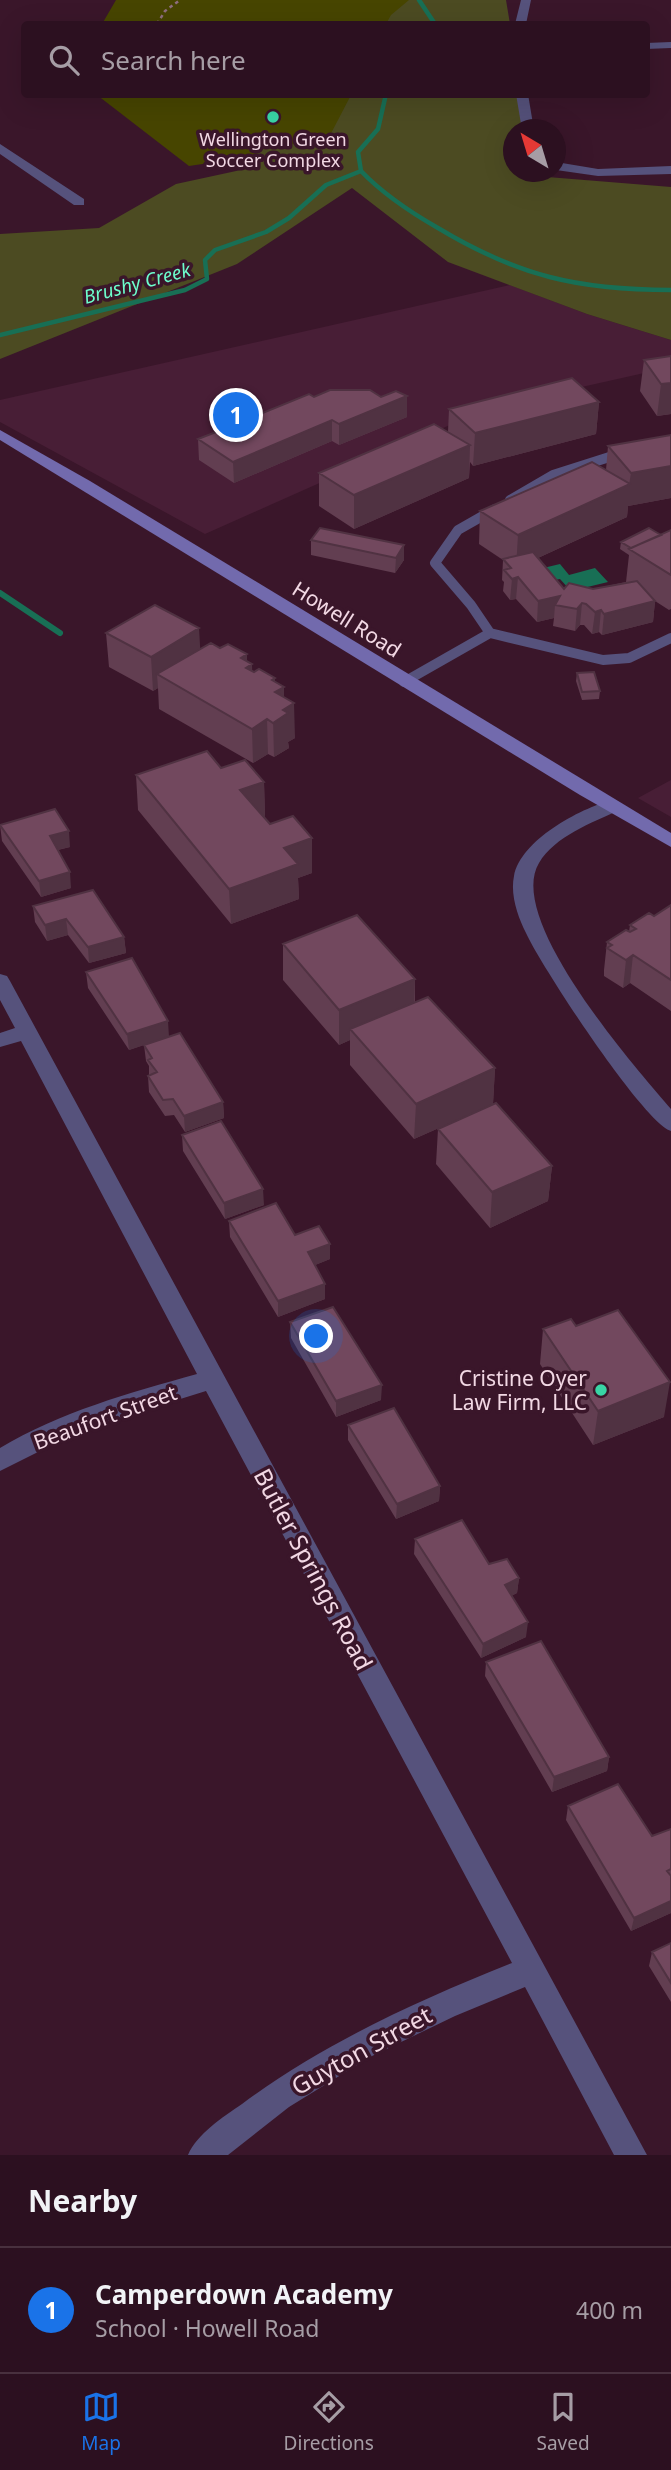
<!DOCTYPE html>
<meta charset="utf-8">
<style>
:root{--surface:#2c1020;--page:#381e2d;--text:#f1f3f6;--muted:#a69da5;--line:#48303e;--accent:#1a73e8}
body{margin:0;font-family:"Noto Sans",sans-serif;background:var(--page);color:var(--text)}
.compass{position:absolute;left:503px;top:119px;width:63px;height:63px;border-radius:50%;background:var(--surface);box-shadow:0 7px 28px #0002;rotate:322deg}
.you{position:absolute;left:317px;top:1337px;width:24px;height:24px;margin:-18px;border:5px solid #fff;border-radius:50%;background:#1a73e8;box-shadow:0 0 0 10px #1a73e833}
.badge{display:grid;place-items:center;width:46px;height:46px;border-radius:50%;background:var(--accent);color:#fff;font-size:23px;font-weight:700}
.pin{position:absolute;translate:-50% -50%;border:4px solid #fff;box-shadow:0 2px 7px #0006}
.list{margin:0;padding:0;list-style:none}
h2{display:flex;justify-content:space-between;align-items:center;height:91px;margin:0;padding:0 28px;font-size:30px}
h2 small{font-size:23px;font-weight:400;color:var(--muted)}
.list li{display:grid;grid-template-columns:46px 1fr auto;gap:21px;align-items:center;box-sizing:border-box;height:126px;padding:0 28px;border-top:2px solid var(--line)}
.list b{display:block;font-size:26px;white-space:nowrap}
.list p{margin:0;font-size:23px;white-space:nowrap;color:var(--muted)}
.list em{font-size:23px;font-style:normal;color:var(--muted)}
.icon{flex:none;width:38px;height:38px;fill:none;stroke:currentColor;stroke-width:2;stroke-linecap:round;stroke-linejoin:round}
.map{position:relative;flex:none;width:671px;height:2155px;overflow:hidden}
.search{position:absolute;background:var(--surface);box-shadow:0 7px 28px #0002;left:21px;right:21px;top:21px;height:77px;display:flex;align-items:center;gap:18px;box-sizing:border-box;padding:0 24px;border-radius:7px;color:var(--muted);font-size:26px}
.sheet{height:217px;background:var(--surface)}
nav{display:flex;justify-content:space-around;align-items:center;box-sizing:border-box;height:98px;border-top:2px solid var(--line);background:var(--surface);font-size:19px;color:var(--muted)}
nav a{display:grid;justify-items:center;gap:4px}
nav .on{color:var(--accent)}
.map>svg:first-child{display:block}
</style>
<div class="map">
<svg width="671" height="2155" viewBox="0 0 671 2155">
<rect width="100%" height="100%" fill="#3a162a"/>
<path fill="#481e36" d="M510,285L587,314L671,340V367L488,408L205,534L0,422V400Z
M671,780V817L638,798Z"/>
<path fill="#474500" d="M116,0H419L435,24H102Z
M97,95H386L369,139L189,166Z"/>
<path fill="#4c4b22" d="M409,0H506L510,24H386L391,15Z
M351,95H521L527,129L514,130V172H534L535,176L671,187V340L587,314L448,262L352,188L237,264L0,359V234L99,228L176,184L250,168L262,145L326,143Z"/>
<path fill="#186f55" d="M560,564L569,575L595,568L608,582L571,591L560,579L549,581L539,569Z"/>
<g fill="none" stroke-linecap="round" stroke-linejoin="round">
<path stroke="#186f55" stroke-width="4.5" d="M419,0L435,24
M361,171C383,194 410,212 438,228C518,276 578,290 671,290
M361,171L358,152L378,129L386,94
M0,335L185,290L207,279L205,260L215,250L266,232L289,218L326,185L361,171"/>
<path stroke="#186f55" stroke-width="6" d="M0,593L60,633"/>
<path stroke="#8e6e7e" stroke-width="2.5" stroke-dasharray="3.5 3.5" stroke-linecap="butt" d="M157,24L165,11L180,0"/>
<path stroke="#56527c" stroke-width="10" d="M510,500L553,475L622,453
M495,509L458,530L435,563L471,605L490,633L603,660L629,658L671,638
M404,682L490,633"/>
<path fill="#56527c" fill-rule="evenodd" d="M521,0H531L526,24H515Z
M671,42V48L646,49V43Z
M516,94H528L534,130H522Z
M0,144L84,199V205H74L0,154Z
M556,162L598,169L671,166V174L598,176L556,170Z
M612,800L621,806L619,810C592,823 555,836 539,863C505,919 634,1066 671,1109V1131C643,1122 541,966 526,933C518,917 510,895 514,876C521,840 579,809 612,800Z
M0,974L7,976L10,981L647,2155H614L525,1987L455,2016L370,2057L289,2107L228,2155H188C197,2134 223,2117 242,2104C324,2043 417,2001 512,1963L206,1391L84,1429L0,1471V1448C60,1412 129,1393 197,1374L21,1041L0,1047V1033L15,1028L0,1000Z"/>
<path fill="#726aad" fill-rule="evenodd" d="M0,430L90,481L671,833V847L580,795L0,440Z"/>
</g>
<path fill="#623e51" d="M671,356V414L657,416L640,391L644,360Z
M407,396V417L339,445L332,441L234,483L199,460L198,439L226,428V420L258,415L314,397Z
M599,402L596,434L473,466L470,462L469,478L354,529L319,506V473L448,432L449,409Z
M671,435V498L628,506L627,517L538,558L564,589H593L626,582L629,555L620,549L621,542L661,535L671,530V609L669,610L655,601L653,622L602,635L599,632L592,634L584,625H580L575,631L553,626L554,618L537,622L516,599L510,600L503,591L504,582L502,580L503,560L479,544L480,511L606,470L608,446Z
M311,540L404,545V560L395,573L311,555Z
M106,633L200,649L220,648L247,654V661L252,664V671L275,682L284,697L295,738L288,742L289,748L274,757L268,754L253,763L159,709L158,688L153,691L109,667Z
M577,673L600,691L599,699L582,700L576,681Z
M221,768L264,782L265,817H264L312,873L298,878L299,899L231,924L138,810L136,775Z
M0,825L70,847L58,850L71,888L41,897L2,841Z
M671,905V1011L630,983L623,988L604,976V970L607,942L629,932L630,925L654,916Z
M33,906L124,937L126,953L89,963L68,935L47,941L35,922Z
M283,944L415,979V1002L495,1068L493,1104L414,1139L350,1065V1040L339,1045L283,980Z
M86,972L169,1036L223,1102L224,1118L185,1132L174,1115L165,1116L149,1092L148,1076L149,1075V1066L146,1061L144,1045L164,1038L129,1050L88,988Z
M438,1129L552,1166L548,1201L490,1228L436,1164Z
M182,1135L264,1205L225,1219L183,1151Z
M229,1221L295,1235L330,1259L315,1265L325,1284V1299L278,1317L230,1237Z
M290,1322L381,1400L336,1417L291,1338Z
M576,1326L664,1417L593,1445L540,1364L543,1329Z
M348,1425L440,1486L439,1501L396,1519L348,1440Z
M415,1539L489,1564L519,1578L517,1593L511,1596L526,1637L481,1658L414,1554Z
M486,1662L609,1757L607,1771L552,1792L485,1676Z
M568,1806L652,1836L671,1829V1913L631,1931L566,1820Z
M671,1943V2002L649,1966L652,1952Z"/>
<path fill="#503242" d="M671,383V414L657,416L661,384Z
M407,396V417L339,445V424Z
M599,402L596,434L473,466L475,433Z
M332,420V441L234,483L233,462Z
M470,445L469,478L354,529V495Z
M671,466V498L628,506L627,517L516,568L518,535L629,485L631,473Z
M404,545V560L395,573L396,558Z
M518,577L516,599L510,600L512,579Z
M560,596L555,605L554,618L537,622L538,601Z
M655,601L653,622L602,635L604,614Z
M582,603L580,625L575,631L577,609Z
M601,610L599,632L592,634L595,612Z
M199,628L201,662L157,674L158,688L153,691L151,657Z
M247,654V667L252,664L253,698L241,658Z
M275,678V692L284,687V710L294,703L295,738L288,742L289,748L274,757L272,680Z
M267,719L268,754L253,763L252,729Z
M264,782L265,817L242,825L240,790Z
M69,831L70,847L52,851L50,836Z
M312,838V873L298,878L299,899L231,924L229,889L284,848Z
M70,872L71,888L41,897L39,881Z
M66,919L68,935L47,941L45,925Z
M124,937L126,953L89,963L88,947Z
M633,955L630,983L623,988L626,960Z
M415,979L414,1014L350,1029V1040L339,1045V1010Z
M168,1021L169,1037L129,1050L127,1034Z
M495,1068L493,1104L414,1139L416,1104Z
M223,1102L224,1118L185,1132L184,1116Z
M552,1166L548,1201L490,1228L492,1192Z
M263,1189L264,1205L225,1219L224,1203Z
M330,1244V1259L308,1268V1252Z
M325,1284V1299L278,1317V1301Z
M670,1382L664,1417L593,1445L598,1411Z
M382,1385L381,1400L336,1417V1401Z
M440,1486L439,1501L396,1519L397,1504Z
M519,1578L517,1593L503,1600L505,1585Z
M528,1622L526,1637L481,1658L483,1644Z
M609,1757L607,1771L552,1792L554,1777Z
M671,1901V1913L631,1931L634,1918Z"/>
<path fill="#72485e" stroke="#503242" stroke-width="2" d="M128,22L143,24H126Z
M671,356V383L661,384L644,360Z
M572,378L599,402L475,433L449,409Z
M330,390H370L381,397L396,391L407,396L339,424L332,420L233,462L198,439L234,425L226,420L251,411L258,415L309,394L314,397Z
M434,424L470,445L354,495L319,473Z
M671,435V466L631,473L608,446Z
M592,462L630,484L518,535L480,511Z
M320,528L404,545L396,558L311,540Z
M649,528L661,535L631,548L621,542Z
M671,530V575L629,549Z
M533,552L564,589L569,583L593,589L637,581L655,601L604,614L601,610L595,612L586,604L582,603L577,609L555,605L560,596L538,601L518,577L512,579L504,570L511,568L503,559Z
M155,605L199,628L151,657L106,633Z
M211,643L220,648L228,644L247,654L241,658L252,664L246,668L254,672L259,669L275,678L272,680L284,687L275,692L294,703L283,710L288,713L273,723L267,719L252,729L157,674Z
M594,672L600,691L582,692L577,673Z
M207,751L221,768L245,760L264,782L240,790L270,824L293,816L312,838L284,848L298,864L229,889L136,775Z
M55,809L69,831L50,836L70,872L39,881L0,825Z
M93,890L124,937L88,947L66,919L45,925L33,906Z
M671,905V980L633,955L626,960L607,948L612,945L607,942L626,930L630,932L636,929L630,925L649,913L654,916Z
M357,915L415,979L339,1010L283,944Z
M132,958L168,1021L127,1034L86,972Z
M428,997L495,1068L416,1104L350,1029Z
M180,1033L223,1102L184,1116L173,1099L163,1100L148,1076L157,1072L148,1060L152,1058L144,1045Z
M496,1103L552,1166L492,1192L438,1129Z
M221,1121L263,1189L224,1203L182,1135Z
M276,1203L295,1235L319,1226L330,1244L308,1252L325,1284L278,1301L229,1221Z
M333,1307L382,1385L336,1401L290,1322Z
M618,1310L670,1382L598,1411L543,1329L571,1319L576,1326Z
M394,1408L440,1486L397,1504L348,1425Z
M462,1520L489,1564L507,1559L519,1578L505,1585L528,1622L483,1644L415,1539Z
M541,1641L609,1757L554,1777L486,1662Z
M618,1784L652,1836L671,1829V1869L667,1871L671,1876V1901L634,1918L568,1806Z
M671,1943V1983L652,1952Z"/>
<g fill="#39d4a5" stroke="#3a162a" stroke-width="2.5">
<circle cx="273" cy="117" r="7"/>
<circle cx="601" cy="1390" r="7"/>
</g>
<g text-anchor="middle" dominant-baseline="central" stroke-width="7" stroke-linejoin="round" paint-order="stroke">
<g font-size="18" fill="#f2d8e4" stroke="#3a162a">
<text x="273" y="139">Wellington Green<tspan x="273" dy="21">Soccer Complex</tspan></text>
</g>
<g font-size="19" font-style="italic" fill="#6dfdcc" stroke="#3a162a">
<text transform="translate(137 283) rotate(-15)">Brushy Creek</text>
</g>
<g font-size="21" fill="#f2d8e4" stroke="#3a162a">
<text transform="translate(347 619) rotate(32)">Howell Road</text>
<text transform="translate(105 1417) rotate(-20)">Beaufort Street</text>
</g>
<g font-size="21" fill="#f2d8e4" stroke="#3a162a" text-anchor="end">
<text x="587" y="1378">Cristine Oyer<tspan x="587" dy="24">Law Firm, LLC</tspan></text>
</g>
<g font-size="24" fill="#f2d8e4" stroke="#3a162a">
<text transform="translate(314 1569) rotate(62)">Butler Springs Road</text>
<text transform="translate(361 2050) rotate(-29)">Guyton Street</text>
</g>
</g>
</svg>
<svg class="compass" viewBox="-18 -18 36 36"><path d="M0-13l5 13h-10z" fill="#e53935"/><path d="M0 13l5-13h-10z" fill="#a69da5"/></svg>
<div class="you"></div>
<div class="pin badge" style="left:236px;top:415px">1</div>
<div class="search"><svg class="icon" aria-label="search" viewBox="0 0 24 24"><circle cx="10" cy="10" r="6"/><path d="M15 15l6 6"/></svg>Search here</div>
</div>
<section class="sheet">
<h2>Nearby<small></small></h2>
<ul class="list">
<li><span class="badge">1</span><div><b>Camperdown Academy</b><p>School · Howell Road</p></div><em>400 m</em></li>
</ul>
</section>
<nav>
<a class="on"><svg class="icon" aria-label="map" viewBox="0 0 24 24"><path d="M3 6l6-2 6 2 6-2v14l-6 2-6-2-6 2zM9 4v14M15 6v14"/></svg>Map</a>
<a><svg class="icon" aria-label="directions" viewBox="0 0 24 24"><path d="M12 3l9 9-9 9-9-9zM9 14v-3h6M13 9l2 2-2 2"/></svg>Directions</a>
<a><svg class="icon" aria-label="saved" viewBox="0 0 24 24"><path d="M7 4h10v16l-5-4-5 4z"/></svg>Saved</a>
</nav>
